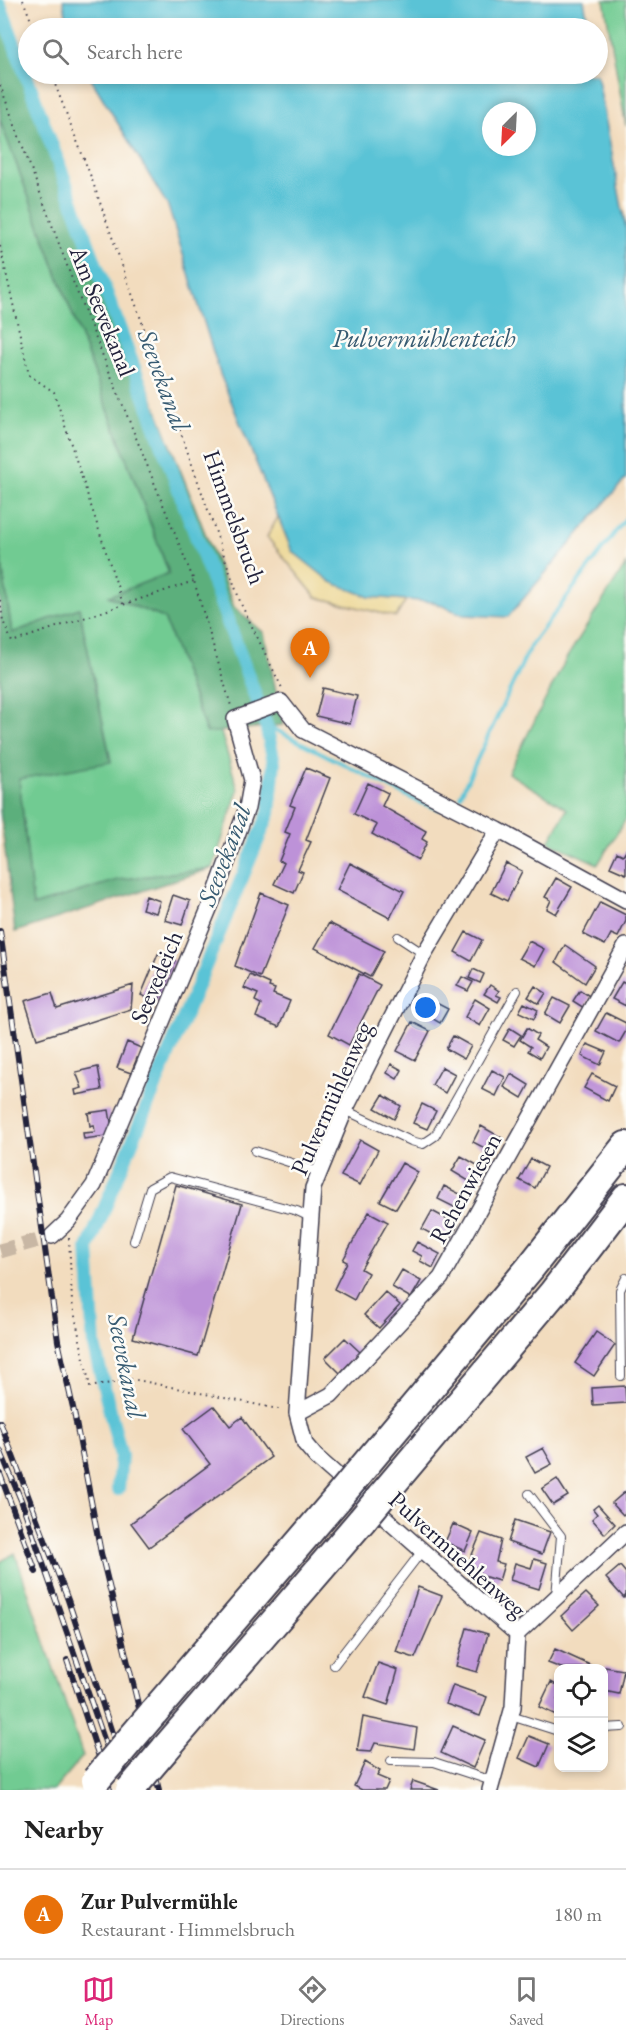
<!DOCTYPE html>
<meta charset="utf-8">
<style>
:root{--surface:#fff;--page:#f6f6f6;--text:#222;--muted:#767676;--line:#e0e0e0;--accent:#db2777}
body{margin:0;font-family:"EB Garamond",serif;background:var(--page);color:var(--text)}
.controls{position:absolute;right:18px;bottom:18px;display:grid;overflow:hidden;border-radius:12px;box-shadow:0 3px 9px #0003}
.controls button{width:54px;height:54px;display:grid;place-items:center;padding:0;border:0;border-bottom:2px solid var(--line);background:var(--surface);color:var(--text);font:30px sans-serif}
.compass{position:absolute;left:482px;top:102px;width:54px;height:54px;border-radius:50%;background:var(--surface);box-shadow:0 3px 9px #0003;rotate:204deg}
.you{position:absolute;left:426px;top:1008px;width:21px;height:21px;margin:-15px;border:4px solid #fff;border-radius:50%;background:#1a73e8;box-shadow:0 0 0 9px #1a73e833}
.badge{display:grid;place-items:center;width:39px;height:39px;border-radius:50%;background:var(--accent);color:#fff;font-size:20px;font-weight:700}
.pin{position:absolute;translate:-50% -50px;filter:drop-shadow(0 2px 3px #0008)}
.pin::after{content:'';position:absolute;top:32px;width:21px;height:18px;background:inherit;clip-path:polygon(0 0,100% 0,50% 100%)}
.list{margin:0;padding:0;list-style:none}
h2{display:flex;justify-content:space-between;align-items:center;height:78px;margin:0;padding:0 24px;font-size:26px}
h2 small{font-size:20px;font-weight:400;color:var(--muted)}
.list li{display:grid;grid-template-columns:39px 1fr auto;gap:18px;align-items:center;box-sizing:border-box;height:90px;padding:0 24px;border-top:2px solid var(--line)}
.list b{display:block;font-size:22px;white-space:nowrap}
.list p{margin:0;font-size:20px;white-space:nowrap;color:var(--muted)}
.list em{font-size:20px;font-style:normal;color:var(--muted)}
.icon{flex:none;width:33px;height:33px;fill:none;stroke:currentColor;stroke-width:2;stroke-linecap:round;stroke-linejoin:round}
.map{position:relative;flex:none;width:626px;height:1790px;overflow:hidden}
.search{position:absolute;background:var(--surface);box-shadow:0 3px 9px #0003;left:18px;right:18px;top:18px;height:66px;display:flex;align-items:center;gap:15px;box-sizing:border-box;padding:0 21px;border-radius:33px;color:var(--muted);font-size:22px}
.sheet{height:168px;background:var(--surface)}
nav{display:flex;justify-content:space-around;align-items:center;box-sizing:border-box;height:84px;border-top:2px solid var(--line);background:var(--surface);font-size:16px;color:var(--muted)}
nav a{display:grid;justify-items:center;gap:3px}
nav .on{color:var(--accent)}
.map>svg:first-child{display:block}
</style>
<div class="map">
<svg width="626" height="1790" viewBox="0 0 626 1790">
<rect width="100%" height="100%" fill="#fdfcf7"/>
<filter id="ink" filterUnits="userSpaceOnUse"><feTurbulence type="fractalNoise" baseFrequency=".0167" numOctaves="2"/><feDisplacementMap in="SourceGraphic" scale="12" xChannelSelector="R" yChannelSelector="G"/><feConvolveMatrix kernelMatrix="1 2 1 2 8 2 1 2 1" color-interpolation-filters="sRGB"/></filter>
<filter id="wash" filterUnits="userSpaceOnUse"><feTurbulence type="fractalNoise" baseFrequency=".008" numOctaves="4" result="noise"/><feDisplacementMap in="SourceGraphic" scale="24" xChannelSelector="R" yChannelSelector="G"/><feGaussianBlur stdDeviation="1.35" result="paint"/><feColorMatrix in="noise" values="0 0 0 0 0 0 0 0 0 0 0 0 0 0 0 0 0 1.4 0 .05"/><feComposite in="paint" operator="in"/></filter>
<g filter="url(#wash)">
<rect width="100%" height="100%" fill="#f2dcbe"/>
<path fill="#71cb92" stroke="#4a7666" stroke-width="1.5" d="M604,0H626V126Z
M0,120L169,574L110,597L164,618L206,732L220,729L238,790L213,868L118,880L33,906L19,779L111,761L79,608L12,633L0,550Z
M626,564V819L598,864L549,842L567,809L508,773L567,657Z
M15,1553L83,1756L54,1790H0V1562Z"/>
<path fill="#5caf7c" stroke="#3f685c" stroke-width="1.5" d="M0,9L234,607L264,633L283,725L207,733L164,618L109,596L169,573L0,120Z
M0,550L12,633L79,608L111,762L19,779L33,906L118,880L213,868L15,932L0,810Z"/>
<path fill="#eeda9e" stroke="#887e6c" stroke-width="1.5" d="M278,517L292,551L369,597L406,600L396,617L316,597L267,537Z"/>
<path fill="#5ac3d6" stroke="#3e7288" stroke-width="1.5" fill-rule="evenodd" d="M63,0H584L589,28H69Z
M88,74H597L626,229V478L508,617L464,615L433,602L369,597L331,582L292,551L220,374L168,206ZM491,111H527V147H491Z"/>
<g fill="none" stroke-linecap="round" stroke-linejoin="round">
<path stroke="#5ac3d6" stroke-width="4" d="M266,725L421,803L440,809
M460,796L531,645L626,518"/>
<path stroke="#5ac3d6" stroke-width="14" d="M0,5L266,725L274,762L269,813L88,1248L94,1346L121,1456L118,1489"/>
</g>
<g id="blocks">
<path fill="#bd92d8" d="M323,688L357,696L350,724L316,716Z
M306,768L330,778L306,840L311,842L298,870L303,872L294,893L274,884L284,863L279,861L290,834L285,832L295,807L290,805Z
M368,783L388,793L382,806L426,831L422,839L427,842L418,860L372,834L377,825L354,814Z
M626,850V874L610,867L617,852L623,855Z
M350,863L404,891L390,918L337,890Z
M506,863L522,871L507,901L491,893Z
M556,878L572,887L556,914L547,909L551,900L545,897Z
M261,893L289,905L260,977L235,966Z
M173,895L190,901L182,925L165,920Z
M146,896L160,901L156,913L142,909Z
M600,902L626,915V921L618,937L611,934L605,945L583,934Z
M329,923L384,951L370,977L315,948Z
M466,932L482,940L471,961L455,952Z
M529,941L544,949L535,966L519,958Z
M565,945L595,966L585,983L556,962Z
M158,954L175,961L158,1002L141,995Z
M473,969L484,974L480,983L469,978Z
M359,974L380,985L349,1045L329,1034Z
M250,975L270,984L269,987L275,989L273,994L290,1001L279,1027L256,1017L261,1004L255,1001L258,994L244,988Z
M462,977L473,982L468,991L457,986Z
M622,982L626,984V1006L612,999Z
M133,985L131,1009L37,1039L25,1001L52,993L57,1009Z
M490,985L499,991L496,995L501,997L498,1002L484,994Z
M535,986L546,993L539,1004L528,997Z
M580,990L591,997L584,1008L573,1001Z
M423,996L448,1009L440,1023L416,1009Z
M554,998L570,1006L560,1023L545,1014Z
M475,999L490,1008L480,1026L465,1017Z
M524,1003L538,1010L534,1019L519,1012Z
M606,1013L626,1023V1031L619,1043L596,1031Z
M412,1022L430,1031L415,1060L397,1051Z
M510,1028L521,1035L514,1046L503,1040Z
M527,1028L538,1035L535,1040L546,1047L540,1058L528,1051L531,1047L520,1040Z
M453,1036L471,1046L464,1059L446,1049Z
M127,1042L141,1048L131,1073L117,1068Z
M587,1044L606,1052L600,1065L582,1056Z
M391,1064L402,1070L397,1079L387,1073Z
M98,1067L102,1090L76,1095L75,1090L82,1088L76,1072Z
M442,1067L455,1074L445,1093L432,1085Z
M492,1070L505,1077L496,1096L482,1089Z
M511,1074L529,1085L522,1098L504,1087Z
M592,1074L615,1086L608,1101L584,1088Z
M383,1095L401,1106L394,1119L375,1108Z
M422,1104L436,1111L427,1129L413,1123Z
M109,1110L113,1135L84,1139L83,1133L95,1132L94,1125L90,1126L88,1113Z
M481,1126L502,1138L494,1153L473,1142Z
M360,1140L378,1150L360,1185L341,1176Z
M461,1156L486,1170L477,1186L452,1171Z
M531,1159L546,1167L535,1188L519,1180Z
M402,1163L418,1172L396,1209L380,1201Z
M176,1185L242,1204L198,1356L133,1338Z
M444,1186L462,1195L456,1208L438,1199Z
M432,1211L458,1225L448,1243L422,1229Z
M369,1212L388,1222L361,1269L368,1273L354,1300L334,1289L347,1262L343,1260Z
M417,1242L440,1254L433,1268L420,1261L422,1256L412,1251Z
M402,1270L421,1281L411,1298L392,1287Z
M385,1292L400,1305L379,1328L364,1315Z
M596,1332L615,1345L594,1376L575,1363Z
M345,1338L360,1352L340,1373L325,1358Z
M625,1386L626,1403L593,1405L592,1388Z
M214,1406L230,1426L242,1417L271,1457L149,1547L131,1523L210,1464L183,1429Z
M543,1448L552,1464L535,1473L526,1457Z
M557,1479L568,1496L553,1505L542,1489Z
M626,1491V1512L623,1515L612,1503Z
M598,1505L615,1524L605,1534L592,1519L597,1514L593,1509Z
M515,1520L550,1532L542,1554L508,1542Z
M453,1524L473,1533L465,1551L445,1542Z
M481,1533L501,1540L496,1562L504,1564L499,1581L483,1576L469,1562Z
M534,1559L547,1563L539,1589L510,1580L515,1563L531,1568Z
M620,1566L626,1573V1595L624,1598L606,1578Z
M418,1587L442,1596L415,1658L396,1652Z
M586,1593L599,1606L573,1630L561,1616Z
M467,1628L488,1634L477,1672L456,1666Z
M555,1649L590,1665L589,1668H561L548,1663Z
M378,1663L398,1670L388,1705L365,1697Z
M605,1667L624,1670L619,1694L604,1691Z
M551,1682L558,1686V1709L556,1715L539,1707Z
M453,1685L487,1697L480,1716L446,1704Z
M363,1717L417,1728L414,1749L375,1743L371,1752L357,1751Z
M453,1726L485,1740L473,1768L441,1753Z
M529,1736L549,1744L539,1767L519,1758Z
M365,1762L380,1771L377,1776L389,1781L385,1790H362L354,1786Z
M413,1781L439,1790H410Z"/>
</g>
</g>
<g filter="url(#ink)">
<use href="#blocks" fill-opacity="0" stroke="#413e4f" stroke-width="1.5"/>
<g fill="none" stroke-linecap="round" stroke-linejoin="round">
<path stroke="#c8b7a4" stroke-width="15" stroke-dasharray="15 8" stroke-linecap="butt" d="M0,1251L52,1236"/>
<defs>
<path id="lane" d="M398,937L424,954
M345,1110L411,1141L423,1144L435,1136L517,991
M255,1151L319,1172
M134,1241L150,1188L170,1177L297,1211L312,1218
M621,1376L620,1290L626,1278
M529,1494L561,1536L556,1597
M334,1665L422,1551
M511,1716L558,1731
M604,1728L622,1727
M391,1761L434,1762L492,1781"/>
<path id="street" d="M52,1236L68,1221L94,1185L216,892L247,808L252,780L235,719L281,702L303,730L498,830L626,900
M297,1413L331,1395L441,1278L626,946
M517,1634L626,1532
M490,1790L513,1707L517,1634L316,1457L305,1444L297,1413L313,1188L345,1110L424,954L498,830"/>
<path id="highway" d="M356,1476L530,1268L626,1146
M381,1497L553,1293L626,1198
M153,1713L337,1499
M165,1749L362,1520"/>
</defs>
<use href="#lane" stroke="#413e4f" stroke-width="10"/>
<use href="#street" stroke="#413e4f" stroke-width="18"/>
<use href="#highway" stroke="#413e4f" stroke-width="32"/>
<path stroke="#413e4f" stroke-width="2" stroke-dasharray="1.5 4.5" stroke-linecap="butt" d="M23,0L34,28
M51,74L91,177L241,604L282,688
M0,85L75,287L194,581L231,706
M0,246L29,375L54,392L123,604
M0,600L3,621L12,642L194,581
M69,1238L72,1302L90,1387L132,1379L283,1410"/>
<use href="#lane" stroke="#fff" stroke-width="8"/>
<use href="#street" stroke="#fff" stroke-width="15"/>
<use href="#highway" stroke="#fff" stroke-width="28"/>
<defs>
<path id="rail" d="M0,931L58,1341L74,1412L101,1553L159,1790
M0,1422L68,1600L131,1790
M0,1450L21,1500L112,1762
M0,1474L36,1572
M67,1660L110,1790"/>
</defs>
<use href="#rail" stroke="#22223b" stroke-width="6"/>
<use href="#rail" stroke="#fdfcf7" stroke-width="4" stroke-dasharray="11" stroke-linecap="butt"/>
<defs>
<path id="highway-bridge" d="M337,1499L356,1476
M362,1520L381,1497
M96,1780L153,1713
M130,1790L165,1749"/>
</defs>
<use href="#highway-bridge" stroke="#413e4f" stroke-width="32" stroke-linecap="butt"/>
<use href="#highway-bridge" stroke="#fff" stroke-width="28"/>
</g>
</g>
<g text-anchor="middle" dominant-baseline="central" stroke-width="5" stroke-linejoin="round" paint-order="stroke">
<g font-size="24" fill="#22223b" stroke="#fdfcf7">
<text transform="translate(103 311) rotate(68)">Am Seevekanal</text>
<text transform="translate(235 517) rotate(70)">Himmelsbruch</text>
<text transform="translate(156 977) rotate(-67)">Seevedeich</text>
<text transform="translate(331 1098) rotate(-66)">Pulvermühlenweg</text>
<text transform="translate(465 1188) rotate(-61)">Rehenwiesen</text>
<text transform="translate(458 1554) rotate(42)">Pulvermuehlenweg</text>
</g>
<g font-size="26" font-style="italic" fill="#365a71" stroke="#fdfcf7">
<text x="424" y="338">Pulvermühlenteich</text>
<text transform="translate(164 380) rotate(70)">Seevekanal</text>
<text transform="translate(224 855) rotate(-69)">Seevekanal</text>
<text transform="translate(127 1366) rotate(79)">Seevekanal</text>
</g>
</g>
</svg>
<div class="controls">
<button><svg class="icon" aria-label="locate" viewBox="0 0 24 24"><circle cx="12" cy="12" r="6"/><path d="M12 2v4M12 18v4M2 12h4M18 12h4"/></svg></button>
<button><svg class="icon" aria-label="layers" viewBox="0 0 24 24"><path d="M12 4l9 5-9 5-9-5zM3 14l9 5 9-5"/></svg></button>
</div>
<svg class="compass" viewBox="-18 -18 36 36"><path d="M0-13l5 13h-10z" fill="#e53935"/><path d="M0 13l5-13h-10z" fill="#767676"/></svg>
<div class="you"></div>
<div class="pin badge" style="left:310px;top:678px;background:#e8710a">A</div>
<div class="search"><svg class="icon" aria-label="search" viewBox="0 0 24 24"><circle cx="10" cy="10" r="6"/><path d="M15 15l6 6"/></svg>Search here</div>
</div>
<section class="sheet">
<h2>Nearby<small></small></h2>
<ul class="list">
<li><span class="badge" style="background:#e8710a">A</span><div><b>Zur Pulvermühle</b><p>Restaurant · Himmelsbruch</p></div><em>180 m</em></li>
</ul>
</section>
<nav>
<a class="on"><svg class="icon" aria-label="map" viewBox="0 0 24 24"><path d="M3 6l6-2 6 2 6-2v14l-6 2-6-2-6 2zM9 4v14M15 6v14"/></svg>Map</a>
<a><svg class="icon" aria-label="directions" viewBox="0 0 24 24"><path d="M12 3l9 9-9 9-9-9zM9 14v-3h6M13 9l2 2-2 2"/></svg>Directions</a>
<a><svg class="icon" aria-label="saved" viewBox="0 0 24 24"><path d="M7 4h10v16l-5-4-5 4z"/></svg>Saved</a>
</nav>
